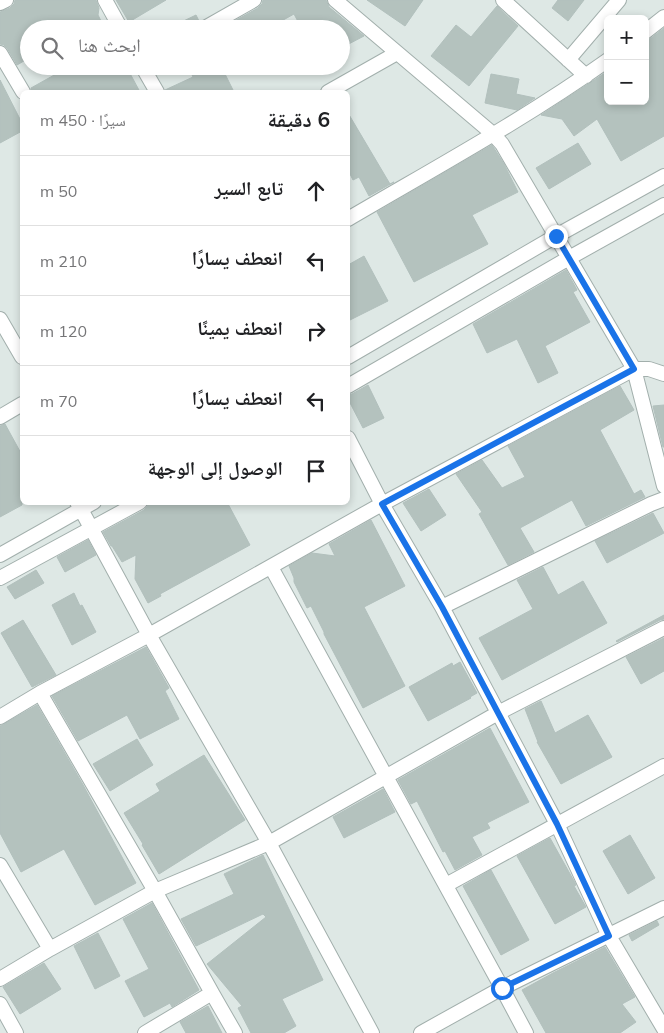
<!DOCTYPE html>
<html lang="ar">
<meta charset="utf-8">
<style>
:root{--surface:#fff;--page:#f2f2f2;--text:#202124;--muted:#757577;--line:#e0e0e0}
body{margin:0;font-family:Mulish,"Noto Naskh Arabic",sans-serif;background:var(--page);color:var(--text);direction:rtl}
.controls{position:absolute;right:15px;top:15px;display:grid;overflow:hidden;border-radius:8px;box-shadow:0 2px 8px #0003}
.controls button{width:45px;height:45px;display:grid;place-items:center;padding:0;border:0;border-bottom:1px solid var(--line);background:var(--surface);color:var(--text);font:25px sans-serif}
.stop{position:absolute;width:15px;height:15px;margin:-11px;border:4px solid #1a73e8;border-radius:50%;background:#fff}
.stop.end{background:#1a73e8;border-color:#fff;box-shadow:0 1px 5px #0008}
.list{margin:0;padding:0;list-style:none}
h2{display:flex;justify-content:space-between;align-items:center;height:65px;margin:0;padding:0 20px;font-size:21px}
h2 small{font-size:16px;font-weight:400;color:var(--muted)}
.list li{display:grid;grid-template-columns:32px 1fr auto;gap:15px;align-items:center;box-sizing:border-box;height:70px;padding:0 20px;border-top:1px solid var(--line)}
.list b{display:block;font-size:19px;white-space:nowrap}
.list em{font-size:16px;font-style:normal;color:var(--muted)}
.icon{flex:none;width:28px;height:28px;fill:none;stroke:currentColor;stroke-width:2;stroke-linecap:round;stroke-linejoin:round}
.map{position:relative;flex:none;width:664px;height:1033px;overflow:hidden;direction:ltr}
.search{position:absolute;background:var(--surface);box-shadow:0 2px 8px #0003;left:20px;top:20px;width:330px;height:55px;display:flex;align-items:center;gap:12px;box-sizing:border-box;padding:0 18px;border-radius:28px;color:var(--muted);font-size:19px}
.panel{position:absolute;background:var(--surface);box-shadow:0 2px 8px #0003;left:20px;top:90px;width:330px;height:415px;border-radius:8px;direction:rtl}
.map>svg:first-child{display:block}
</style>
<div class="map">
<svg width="664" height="1033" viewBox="0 0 664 1033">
<rect width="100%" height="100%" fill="#dee8e5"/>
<path fill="#b4c2be" stroke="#b2c0bd" d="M15,0H96L99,8L98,15L105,29H29V58L17,65L7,48L4,45L0,44V12L10,8L14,4Z
M116,0H166L129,22Z
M263,0H326L329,7L364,36L341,48V29H302L294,14L267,29H234L231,23L258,8L262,4Z
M367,0H423L405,26Z
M558,0H584L568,21L552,8Z
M497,6L518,26L469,86L431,56L456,25L471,37Z
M196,15L199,21L196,24L194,29H167Z
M664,28V136L621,161L597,119L574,136L562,119L541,115L608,71V101H645V41L650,39Z
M57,66H69L73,74L89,66H126L140,92H32L31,88L56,74Z
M188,66H221L234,92H166L165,90L193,77Z
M491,74L519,79L516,94L535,98L517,110L485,103Z
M0,80L22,123V131L0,143Z
M348,113L390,184L394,182L369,196L359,177L353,180L348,170Z
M578,143L591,164L549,189L536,168Z
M492,145L504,164L518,192L472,215L488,244L414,282L377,212Z
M364,256L388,301L348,321V265Z
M566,270L577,290L573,292L590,322L545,346L558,373L538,383L517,339L487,353L473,324Z
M368,385L384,418L363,428L348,399V395L352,394Z
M620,386L634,410L600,430L634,494L641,490L645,497L586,526L572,500L520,528L534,552L508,565L479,514L482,512L456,474L482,460L502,488L525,477L508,446Z
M664,405V447H663L653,406Z
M5,424L22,455V505L0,517V426Z
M429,489L446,515L421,531L403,503Z
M149,502H227L250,545L160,594L161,596L148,603L135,579L136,555L122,562L112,546H111L103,532L144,510L147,507Z
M653,513L664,533L607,563L595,541Z
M371,520L405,586L364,607L405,686L363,708L324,634V632L311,606L307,608L294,582V578L289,566L312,553L335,556L329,544Z
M88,540L96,555L65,572L57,557Z
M543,567L558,595L583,581L607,623L502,680L479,638L533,609L517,580Z
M36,570L44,583L15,599L7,587Z
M74,593L80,606L82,605L96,632L72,645L52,605Z
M664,615V619L660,620L617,642L616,641Z
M23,620L56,675L32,687L1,633Z
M664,638V671L641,684L626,657Z
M146,647L169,688L165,691L179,719L140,739L127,715L78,741L52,696Z
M460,662L477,693L470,697L471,698L428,721L409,687L452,663L453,666Z
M541,701L555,733L588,715L612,757L561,784L537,742H538L525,709Z
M37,705L82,783L136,883L95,905L64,849L21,872L0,833V726L4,724Z
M490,728L529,802L487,823L490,828L472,837L482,855L455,870L445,851L443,852L417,801L411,804L398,780Z
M137,739L153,765L110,791L93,764Z
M204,755L245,820L159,874L142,845L143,844L124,813L160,791L156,784Z
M383,789L395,812L344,838L333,817Z
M630,835L655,878L628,894L603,851Z
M550,838L574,881L576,885L574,886L586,907L555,924L517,856Z
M263,855L323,980L282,999L296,1026L284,1033H251L238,1008L242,1006L207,964L266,917L263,914L196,946L181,919L234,894L224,874Z
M491,870L529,940L501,955L463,886Z
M152,903L199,990L172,1007L170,1003L144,1017L125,981L149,969L123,919Z
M657,921L659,925L632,941L629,935Z
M98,933L120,976L95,989L74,946Z
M605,947L635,997L622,1004L636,1022L620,1033H546L522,990L553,973Z
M44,963L61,989L20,1014L3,987Z
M208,1006L222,1033H186L180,1022Z"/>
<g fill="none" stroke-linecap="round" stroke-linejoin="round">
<defs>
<path id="street" d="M105,0L121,29
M335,0L493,134L502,144L634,369L664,486
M503,0L586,76
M0,3L6,0
M203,29L254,0
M645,32L664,17
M0,53L23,92
M568,60L619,0
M142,66L157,92
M328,92L397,53
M348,219C435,168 525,119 608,60
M0,319L22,357
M348,357L556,236L664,176
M348,386L569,258L664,205
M0,417L22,404
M348,438L382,504L442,607L557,824L609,936L664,1029
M77,502L149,635L269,843L372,1033
M0,555L94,502
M271,567L502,988L421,1033
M0,578L140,502
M442,607L651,504L664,499
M40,693L155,891L212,993L145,1033
M0,717L40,693L149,635L382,504L634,369H649L664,374
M0,865L50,949
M446,885L664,766
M0,979L50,949L155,891L269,843L498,713L664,628
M212,993L235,1033
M0,1004L16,1033
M526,1033L502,988L664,908"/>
</defs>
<use href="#street" stroke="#a2afac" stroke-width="16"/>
<use href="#street" stroke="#fff" stroke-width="14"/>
</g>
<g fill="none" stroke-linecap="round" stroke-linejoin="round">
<path stroke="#1a73e8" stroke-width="6" d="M502,988L609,936L557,824L442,607L382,504L634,369L556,236"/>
</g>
</svg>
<div class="controls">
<button>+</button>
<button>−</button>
</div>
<div class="stop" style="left:502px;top:988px"></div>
<div class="stop end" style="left:556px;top:236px"></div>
<div class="search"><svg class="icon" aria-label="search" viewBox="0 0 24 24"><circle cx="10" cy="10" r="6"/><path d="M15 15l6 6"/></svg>ابحث هنا</div>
<section class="panel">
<h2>6 دقيقة<small>سيرًا · 450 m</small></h2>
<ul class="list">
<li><svg class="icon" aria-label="ahead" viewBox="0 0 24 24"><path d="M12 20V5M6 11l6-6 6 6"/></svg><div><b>تابع السير</b></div><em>50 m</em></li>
<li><svg class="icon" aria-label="left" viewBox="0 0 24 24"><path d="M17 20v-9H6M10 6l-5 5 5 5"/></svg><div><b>انعطف يسارًا</b></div><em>210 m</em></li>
<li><svg class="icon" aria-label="right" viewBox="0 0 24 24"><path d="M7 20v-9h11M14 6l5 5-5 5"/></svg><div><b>انعطف يمينًا</b></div><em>120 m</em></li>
<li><svg class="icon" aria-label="left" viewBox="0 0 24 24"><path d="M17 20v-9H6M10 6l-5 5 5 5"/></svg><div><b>انعطف يسارًا</b></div><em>70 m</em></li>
<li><svg class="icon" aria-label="arrive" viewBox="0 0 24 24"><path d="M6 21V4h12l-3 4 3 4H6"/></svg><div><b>الوصول إلى الوجهة</b></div></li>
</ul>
</section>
</div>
